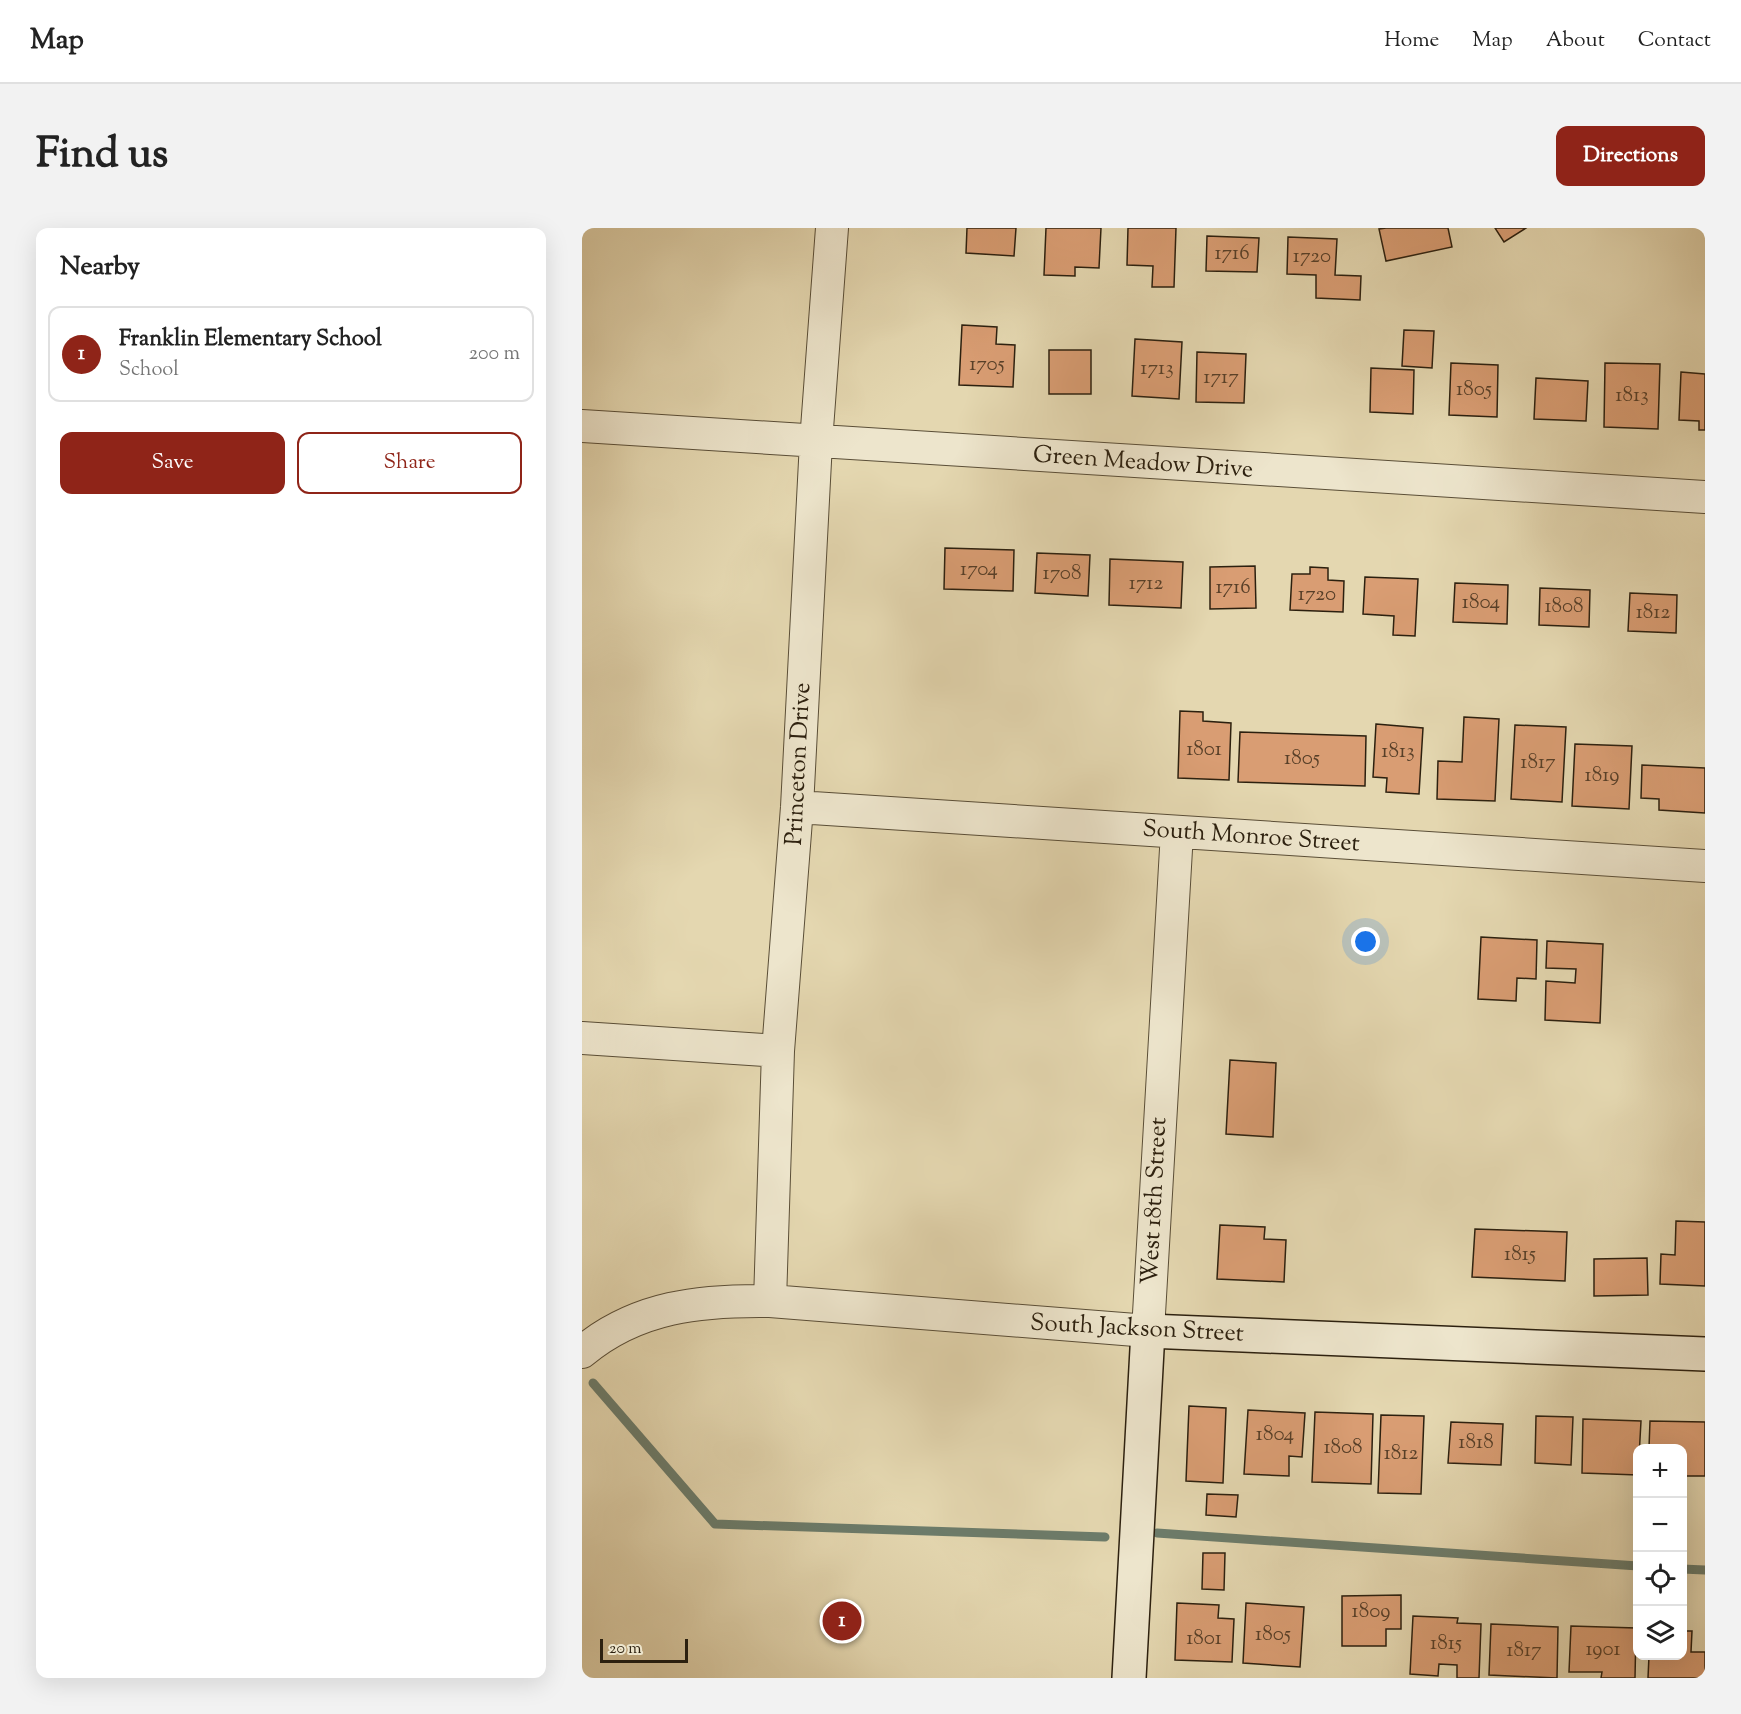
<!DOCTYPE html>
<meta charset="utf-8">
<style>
:root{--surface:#fff;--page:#f2f2f2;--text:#222;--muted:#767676;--line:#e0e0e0;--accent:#8f2418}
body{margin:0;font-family:"Sorts Mill Goudy",serif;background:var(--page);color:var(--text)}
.controls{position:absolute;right:18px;bottom:18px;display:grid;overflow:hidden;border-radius:12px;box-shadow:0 6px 24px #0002}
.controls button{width:54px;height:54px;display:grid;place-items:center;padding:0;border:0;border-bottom:2px solid var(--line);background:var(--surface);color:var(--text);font:30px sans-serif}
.scale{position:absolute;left:18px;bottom:15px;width:88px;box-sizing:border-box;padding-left:6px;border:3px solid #2c200f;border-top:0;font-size:16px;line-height:21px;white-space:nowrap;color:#2c200f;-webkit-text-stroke:4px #ede5cc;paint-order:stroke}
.you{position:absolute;left:784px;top:714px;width:21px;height:21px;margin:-15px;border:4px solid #fff;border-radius:50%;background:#1a73e8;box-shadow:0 0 0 9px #1a73e833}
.badge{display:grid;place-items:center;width:39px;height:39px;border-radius:50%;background:var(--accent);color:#fff;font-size:20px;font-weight:700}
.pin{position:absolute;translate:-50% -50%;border:3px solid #fff;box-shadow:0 2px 6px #0006}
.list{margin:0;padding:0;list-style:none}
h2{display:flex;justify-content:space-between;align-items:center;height:78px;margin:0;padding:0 24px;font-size:26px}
h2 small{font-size:20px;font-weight:400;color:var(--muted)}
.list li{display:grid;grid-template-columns:39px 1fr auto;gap:18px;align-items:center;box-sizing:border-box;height:96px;margin:0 12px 12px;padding:0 12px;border:2px solid var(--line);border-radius:12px}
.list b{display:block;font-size:22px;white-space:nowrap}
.list p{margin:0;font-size:20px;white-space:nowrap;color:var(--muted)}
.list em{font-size:20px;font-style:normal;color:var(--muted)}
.actions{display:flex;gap:12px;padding:18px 24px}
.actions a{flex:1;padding:14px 0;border:2px solid var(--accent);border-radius:12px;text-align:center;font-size:21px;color:var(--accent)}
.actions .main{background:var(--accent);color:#fff}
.icon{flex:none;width:33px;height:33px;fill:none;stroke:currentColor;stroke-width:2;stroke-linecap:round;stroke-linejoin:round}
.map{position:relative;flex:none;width:1123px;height:1450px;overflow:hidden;border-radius:12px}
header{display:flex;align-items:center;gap:36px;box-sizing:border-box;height:84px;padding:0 30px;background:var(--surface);border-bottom:2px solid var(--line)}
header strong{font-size:28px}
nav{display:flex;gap:33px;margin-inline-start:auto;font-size:21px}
.intro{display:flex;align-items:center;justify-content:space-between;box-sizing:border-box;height:144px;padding:0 36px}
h1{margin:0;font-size:42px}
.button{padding:15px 27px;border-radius:12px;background:var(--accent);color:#fff;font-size:21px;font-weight:700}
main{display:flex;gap:36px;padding:0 36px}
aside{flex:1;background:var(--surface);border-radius:12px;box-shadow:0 6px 24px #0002}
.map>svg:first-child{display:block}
</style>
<header>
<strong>Map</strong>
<nav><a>Home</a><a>Map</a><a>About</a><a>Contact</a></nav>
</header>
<div class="intro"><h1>Find us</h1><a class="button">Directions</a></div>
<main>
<aside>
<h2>Nearby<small></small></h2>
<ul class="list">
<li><span class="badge">1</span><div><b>Franklin Elementary School</b><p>School</p></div><em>200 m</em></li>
</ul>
<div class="actions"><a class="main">Save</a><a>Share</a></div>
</aside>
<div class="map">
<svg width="1123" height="1450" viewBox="0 0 1123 1450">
<rect width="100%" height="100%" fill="#e4d7b0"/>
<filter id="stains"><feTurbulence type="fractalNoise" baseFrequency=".00333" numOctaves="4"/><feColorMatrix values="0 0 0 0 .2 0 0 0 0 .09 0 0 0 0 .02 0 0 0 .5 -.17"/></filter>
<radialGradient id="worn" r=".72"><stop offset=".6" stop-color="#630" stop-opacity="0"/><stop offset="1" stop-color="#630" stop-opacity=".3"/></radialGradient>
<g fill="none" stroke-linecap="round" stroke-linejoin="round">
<path stroke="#6c7c6b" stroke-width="9" d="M11,1155L133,1296L523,1309
M575,1305L1056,1338
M1100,1341L1123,1342"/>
</g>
<path fill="#d99d73" stroke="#2c200f" stroke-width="1.5" d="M385,0H434L432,28L384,25Z
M464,0H519L517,40L493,39V48L462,47Z
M546,0H594L592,59H570L571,38L545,37Z
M804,0H866L870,19L804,33L797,1Z
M913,0H944L922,14Z
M625,8L677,10L675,44L624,43Z
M706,9L755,11L753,47L779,48L778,72L734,70V47L705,46Z
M380,97L415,99L414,116L433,117L431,159L377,157Z
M822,102L852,103L850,140L820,138Z
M553,111L600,114L597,171L550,168Z
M467,122H509V166H467Z
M615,124L664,126L662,175L614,174Z
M869,135L916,137L915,189L867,187Z
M1023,135L1078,136L1076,201L1022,199Z
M789,140L832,142L831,186L788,184Z
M1099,144L1123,146V202H1117V193L1097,192Z
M954,150L1006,153L1004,193L952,191Z
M363,320L432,322L431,363L362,361Z
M455,325L508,327L506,368L453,365Z
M528,331L601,334L599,380L527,377Z
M673,338L674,380L628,381V339Z
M728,339L746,340V352L762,353L761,384L708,382L710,346H728Z
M783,349L836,351L833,408L811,407L812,388L781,386Z
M873,355L926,357L925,396L871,394Z
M958,360L1008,362L1007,399L957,397Z
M1048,365L1095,367L1094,405L1046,403Z
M598,483L621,484V493L649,495L647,552L596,550Z
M882,489L917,491L913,573L855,571L856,533L880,534Z
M794,496L841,500L837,566L804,564L805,550L791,549Z
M933,497L984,499L980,574L929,571Z
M658,504L784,508L783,558L656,554Z
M993,516L1050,518L1047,581L990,578Z
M1060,537L1123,540V585L1077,582V571L1059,570Z
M899,709L955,712L954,751L935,750L934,773L896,771Z
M965,713L1021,716L1018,795L963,792L964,753L993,755L994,741L964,740Z
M648,832L694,835L691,909L644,906Z
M1094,993L1123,994V1058L1078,1056L1079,1026L1093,1027Z
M638,997L683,999L682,1011L704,1012L702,1054L635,1051Z
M893,1001L985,1004L983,1053L890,1049Z
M1065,1030L1066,1067L1012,1068V1031Z
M607,1178L644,1180L641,1255L604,1253Z
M666,1182L723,1185L720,1229L707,1228V1248L662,1246Z
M733,1184L791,1186L789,1256L730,1254Z
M799,1187L842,1188L839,1266L796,1265Z
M954,1188L991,1189L989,1237L953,1235Z
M1001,1191L1059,1193L1056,1247L1000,1245Z
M1068,1193L1123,1194V1248H1100V1220H1067Z
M869,1194L921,1196L919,1237L866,1235Z
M625,1266L656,1267L654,1289L624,1287Z
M621,1325H643L642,1362L620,1361Z
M819,1367V1401H804V1418H760V1368Z
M595,1375L637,1377L636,1390L652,1391L650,1434L593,1432Z
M664,1375L722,1379L718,1439L661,1435Z
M831,1388L876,1390L875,1395L899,1396L897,1450H875V1437L857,1436L856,1448L828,1446Z
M909,1396L976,1399L975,1450L907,1447Z
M989,1398L1054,1400L1053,1450H1019L1020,1444H987Z
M1100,1403H1110L1109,1424H1123V1450H1066L1067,1428H1100Z"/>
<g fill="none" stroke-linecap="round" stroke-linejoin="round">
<defs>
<path id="street" d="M0,198L1123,269
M215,579L1123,638
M0,810L196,823
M188,1073L196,823L215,579L234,214L250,0
M0,1124C55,1078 119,1072 188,1073L566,1103L595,604"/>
<path id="secondary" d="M547,1450L566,1103L1123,1126"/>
</defs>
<use href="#street" stroke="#5a4e37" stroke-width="34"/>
<use href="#secondary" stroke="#2c200f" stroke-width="36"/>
<use href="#street" stroke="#ede5cc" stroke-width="32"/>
<use href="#secondary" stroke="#ede5cc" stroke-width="33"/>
</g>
<g text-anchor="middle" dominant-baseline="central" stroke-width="5" stroke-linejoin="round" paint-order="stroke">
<g font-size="21" fill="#573f28">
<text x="650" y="26">1716</text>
<text x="730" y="29">1720</text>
<text x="405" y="137">1705</text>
<text x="575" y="141">1713</text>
<text x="639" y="150">1717</text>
<text x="892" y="162">1805</text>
<text x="1050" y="168">1813</text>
<text x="397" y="342">1704</text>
<text x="480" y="346">1708</text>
<text x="564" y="356">1712</text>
<text x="651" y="360">1716</text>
<text x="735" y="367">1720</text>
<text x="899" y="375">1804</text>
<text x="982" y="379">1808</text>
<text x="1071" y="385">1812</text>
<text x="622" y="522">1801</text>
<text x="816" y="524">1813</text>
<text x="720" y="531">1805</text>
<text x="956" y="535">1817</text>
<text x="1020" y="548">1819</text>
<text x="938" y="1027">1815</text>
<text x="693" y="1207">1804</text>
<text x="894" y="1215">1818</text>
<text x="761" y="1220">1808</text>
<text x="819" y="1226">1812</text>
<text x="789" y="1384">1809</text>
<text x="691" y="1407">1805</text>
<text x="622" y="1411">1801</text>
<text x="864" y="1416">1815</text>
<text x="1021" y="1422">1901</text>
<text x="942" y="1423">1817</text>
</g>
<g font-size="24" fill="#2c200f" stroke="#ede5cc">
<text transform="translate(561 235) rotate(4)">Green Meadow Drive</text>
<text transform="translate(217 536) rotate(-87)">Princeton Drive</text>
<text transform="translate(669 609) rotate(4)">South Monroe Street</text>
<text transform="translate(573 973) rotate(-87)">West 18th Street</text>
<text transform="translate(555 1101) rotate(3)">South Jackson Street</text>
</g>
</g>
<rect width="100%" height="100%" filter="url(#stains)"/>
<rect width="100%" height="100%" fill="url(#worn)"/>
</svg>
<div class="controls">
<button>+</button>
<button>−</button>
<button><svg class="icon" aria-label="locate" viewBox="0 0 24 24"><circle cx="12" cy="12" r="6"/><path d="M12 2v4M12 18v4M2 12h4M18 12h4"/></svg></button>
<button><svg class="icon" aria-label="layers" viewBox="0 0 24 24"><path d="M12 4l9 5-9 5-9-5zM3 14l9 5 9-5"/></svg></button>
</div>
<div class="scale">20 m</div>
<div class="you"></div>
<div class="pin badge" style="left:260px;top:1393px">1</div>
</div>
</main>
